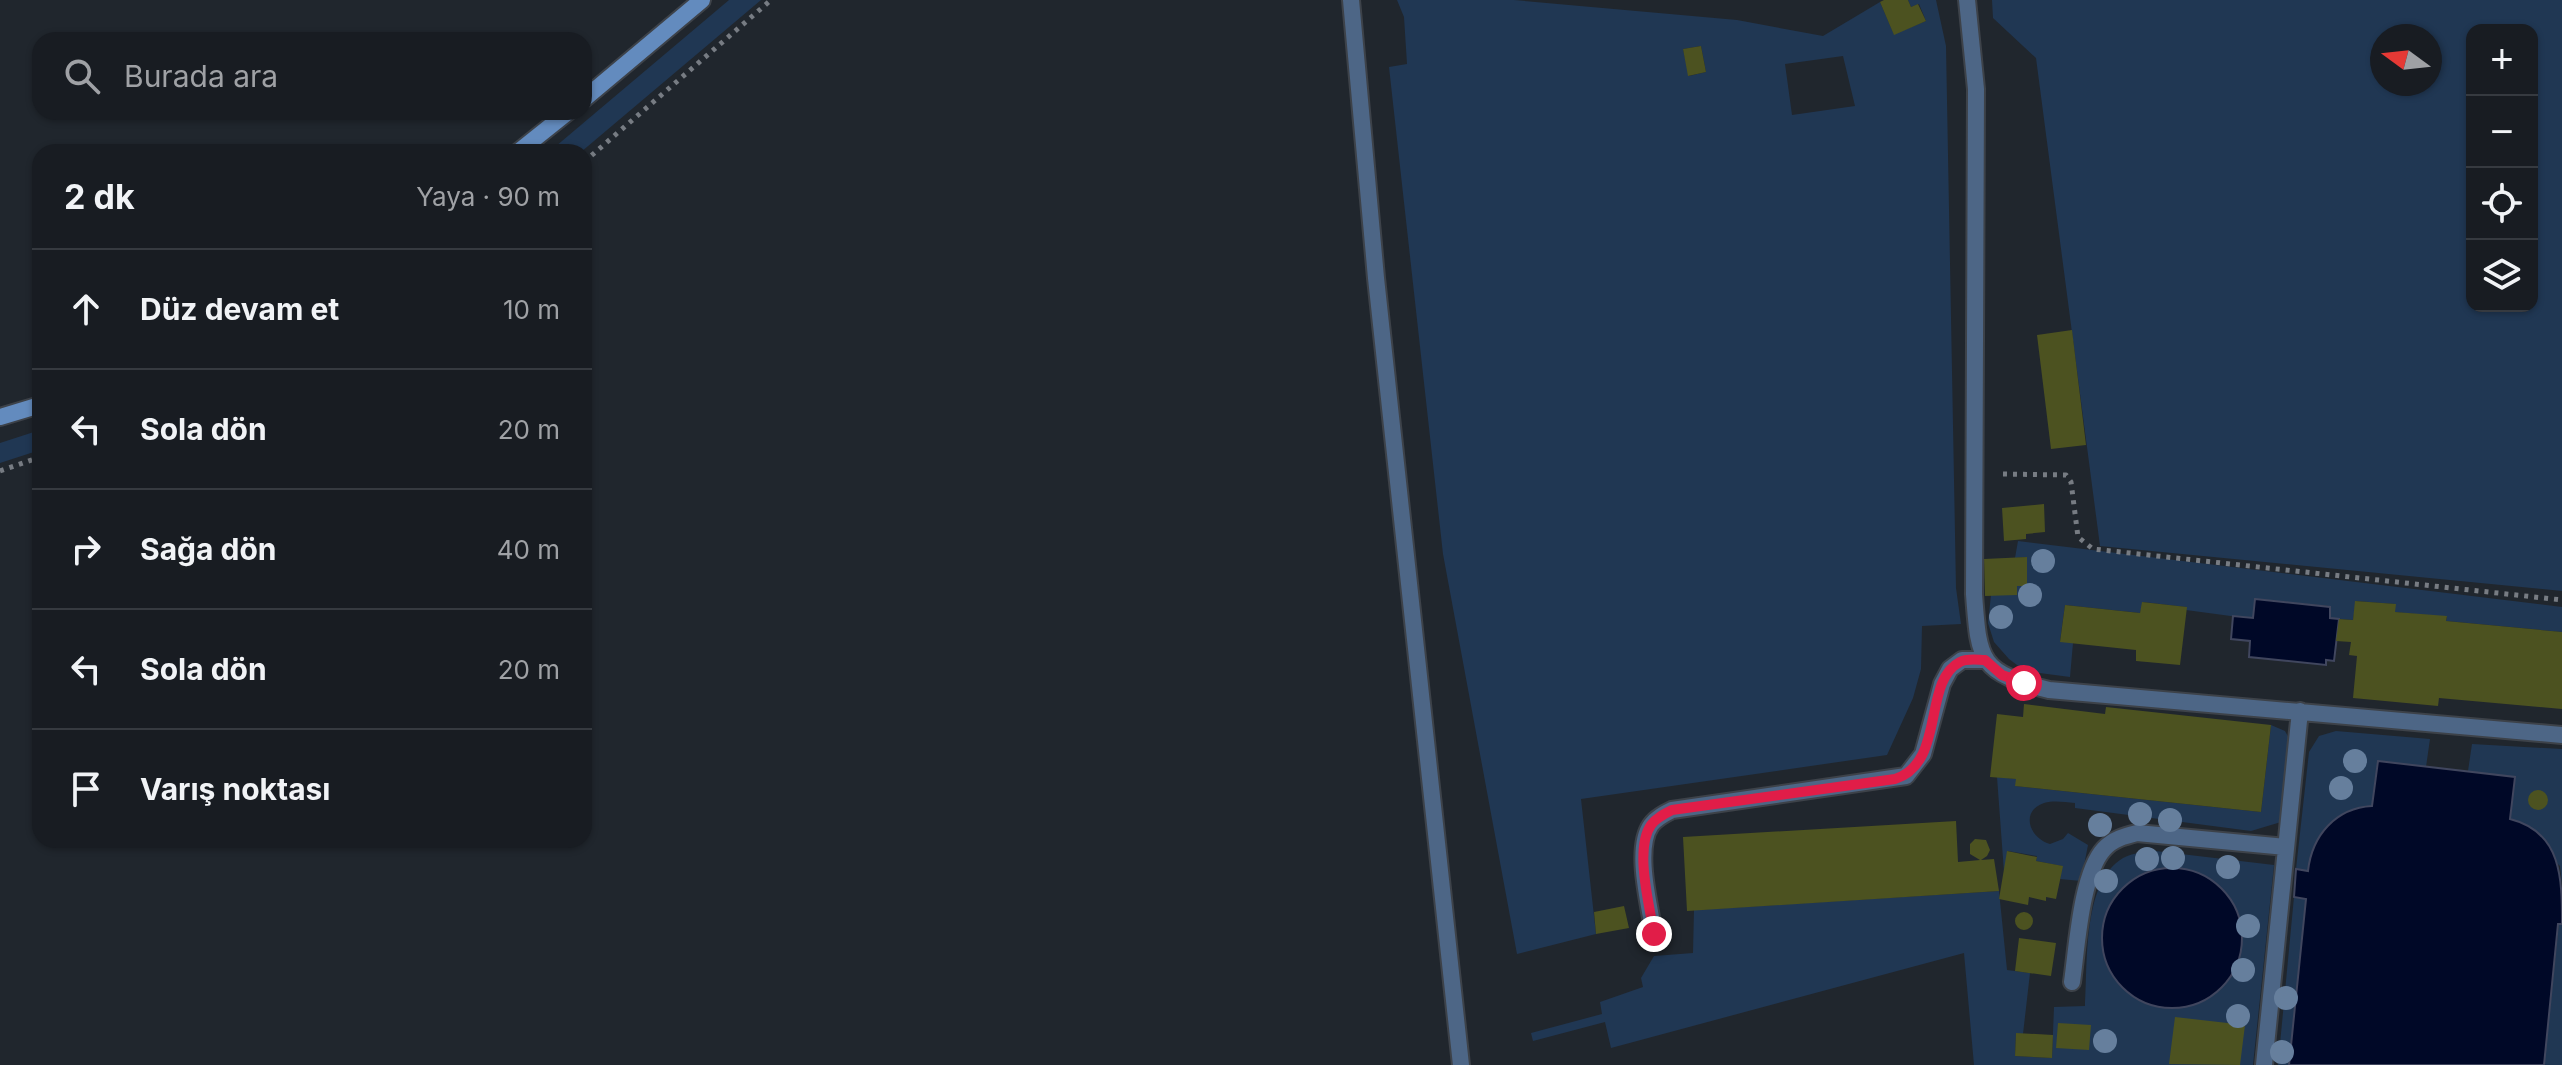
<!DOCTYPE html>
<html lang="tr">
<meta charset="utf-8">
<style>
:root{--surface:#181c22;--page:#25292f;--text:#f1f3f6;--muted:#9fa1a5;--line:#363a40}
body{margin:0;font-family:Inter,sans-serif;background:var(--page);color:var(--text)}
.controls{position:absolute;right:24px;top:24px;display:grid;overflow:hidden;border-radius:16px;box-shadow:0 2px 6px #0004}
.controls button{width:72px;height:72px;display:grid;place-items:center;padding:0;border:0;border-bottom:2px solid var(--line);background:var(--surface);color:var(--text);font:40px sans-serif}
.compass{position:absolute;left:2370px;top:24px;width:72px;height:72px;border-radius:50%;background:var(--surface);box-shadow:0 2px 6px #0004;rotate:285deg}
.stop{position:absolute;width:24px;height:24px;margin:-18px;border:6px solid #e11d48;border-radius:50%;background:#fff}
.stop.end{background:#e11d48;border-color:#fff;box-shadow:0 2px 8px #0008}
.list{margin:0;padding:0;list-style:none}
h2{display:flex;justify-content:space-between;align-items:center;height:104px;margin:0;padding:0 32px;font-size:34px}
h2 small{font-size:26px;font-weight:400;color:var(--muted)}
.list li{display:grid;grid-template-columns:52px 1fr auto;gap:24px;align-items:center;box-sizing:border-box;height:120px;padding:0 32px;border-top:2px solid var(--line)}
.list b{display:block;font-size:30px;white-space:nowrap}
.list em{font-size:26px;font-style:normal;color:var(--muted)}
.icon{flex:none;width:44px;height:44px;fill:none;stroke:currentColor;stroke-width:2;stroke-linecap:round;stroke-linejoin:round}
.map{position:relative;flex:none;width:2562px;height:1065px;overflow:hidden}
.search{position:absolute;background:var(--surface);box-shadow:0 2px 6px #0004;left:32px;top:32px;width:560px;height:88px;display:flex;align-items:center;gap:20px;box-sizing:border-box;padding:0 28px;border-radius:24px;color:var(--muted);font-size:30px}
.panel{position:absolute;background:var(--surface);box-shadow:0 2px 6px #0004;left:32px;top:144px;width:560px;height:704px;border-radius:24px}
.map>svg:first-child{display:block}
</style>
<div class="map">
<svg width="2562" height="1065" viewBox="0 0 2562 1065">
<rect width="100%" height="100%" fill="#20262d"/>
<path fill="#203753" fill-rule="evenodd" d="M729,0H761L581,152H549Z
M1397,0H1514L1737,20L1823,36L1880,2L1894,34L1926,21L1919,4L1911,7L1908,0H1936L1946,46L1956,588L1961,624L1922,626L1921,669L1913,698L1887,755L1581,799L1596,934L1517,954L1443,554L1389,67L1407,64L1404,17ZM1701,46L1706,72L1689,76L1683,49ZM1843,56L1855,106L1792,115L1785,64Z
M1992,0H2562V591L2100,546L2036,58L1993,18ZM2472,30H2532V306H2472ZM2382,36H2430V84H2382Z
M40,430V450L0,463V443Z
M2018,541L2562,607V632L2446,621L2447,617L2395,612V604L2356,601L2353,620L2329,618V606L2255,599L2253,619L2186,610V607L2143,602L2140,613L2065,605L2060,641L2073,643L2070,677L2025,671L2009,659L1994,642L1988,623L1991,595H2017V586H2027V557L2015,558Z
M2271,725L2285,731L2292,744L2281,822L2251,831L2075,808V803C2064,802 2054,800 2044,803C2020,811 2029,838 2050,844L2063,839L2068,833L2088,845L2081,881L2060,879L2062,866L2036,861L2037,856L2008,851L2004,872L1997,777L2016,779V786L2261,812Z
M2336,731L2430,739L2426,767L2378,761L2372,807L2309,863L2308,871L2296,869L2309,752L2319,736Z
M2472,744L2562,749V885L2560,866L2510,819L2468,771Z
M2147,850L2274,865L2253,1065H1974L1964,953L1611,1048L1605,1022L1533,1041L1531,1033L1602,1014L1600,1002L1643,987L1641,978L1654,956L1693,953L1694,910L1999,891L2007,970L2030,973L2023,1034H2016L2015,1056L2052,1058L2054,1007L2085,1006C2088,964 2082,882 2123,858C2130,854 2140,853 2147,850ZM2104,922L2179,1008C2125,1004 2100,975 2104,922Z
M2294,897L2306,899L2289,1065H2278Z
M2559,923L2562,924V1065H2544Z"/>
<path fill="#000827" stroke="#40465e" stroke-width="2" d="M2255,599L2330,607V618L2339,619L2334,661L2326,660V665L2249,657L2250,641L2231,639L2233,616L2253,618Z
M2378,761L2515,777L2510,819C2562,832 2562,879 2562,924H2558L2544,1065H2289L2306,899L2294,897L2296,869L2308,871C2312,835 2336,808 2372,806Z
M2102 938a70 70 0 1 1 140 0a70 70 0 1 1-140 0Z"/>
<path fill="#4c5220" d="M1884,0H1908L1911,7L1918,4L1926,21L1894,35L1880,2Z
M1701,46L1706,72L1688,76L1683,49Z
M2072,330L2086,445L2051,449L2037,335Z
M2044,504L2045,532L2026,534V539L2004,541L2002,508Z
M2027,557V586H2017V595L1985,596L1984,559Z
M2355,601L2396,604L2395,612L2447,616L2446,621L2562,632V709L2439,698L2438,706L2353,698L2357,656L2349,655L2351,642L2336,641L2339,619L2353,620Z
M2142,602L2187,607L2180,665L2136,661V650L2060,642L2065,605L2140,613Z
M2024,704L2105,714L2106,707L2271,725L2261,812L2015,786L2016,779L1990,777L1997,714L2023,717Z
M2528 800a10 10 0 1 1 20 0a10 10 0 1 1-20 0Z
M1956,821L1958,862L1980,860L1970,854V844L1975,839L1986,840L1990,850L1987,856L1981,860L1994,859L1999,891L1687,911L1683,837Z
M2007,851L2037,857L2036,861L2063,866L2056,899L2046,897V901L2029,897L2028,905L1999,899Z
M1624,906L1629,928L1596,934L1594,912Z
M2015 921a9 9 0 1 1 18 0a9 9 0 1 1-18 0Z
M2019,938L2056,943L2051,976L2015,971Z
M2175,1017L2245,1025L2240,1065L2169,1064Z
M2058,1023L2091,1025L2089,1050L2056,1048Z
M2016,1033L2053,1035L2052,1058L2015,1056Z"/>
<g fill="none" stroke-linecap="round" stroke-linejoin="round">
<defs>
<path id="lane" d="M1351,0L1376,278L1461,1065
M1967,0L1976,89L1974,594C1979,662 1979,672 2049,690L2562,735
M1654,934C1650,907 1634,849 1651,825C1656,818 1664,814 1672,810L1906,776L1923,754L1942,684L1950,669L1962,660H1985
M2072,982C2077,948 2081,874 2104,849C2113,839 2125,836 2137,833L2286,847
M2264,1065L2300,711"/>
<path id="secondary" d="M584,99L702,0
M518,152L568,112
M0,417L40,405"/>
</defs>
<use href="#lane" stroke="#3d4249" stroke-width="20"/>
<use href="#secondary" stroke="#3d4249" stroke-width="20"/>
<path stroke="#777c83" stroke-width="5" stroke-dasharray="4 6" stroke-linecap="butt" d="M584,162L771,0
M0,471L40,457
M2003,474L2066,475L2071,482L2078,537L2093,549L2562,600"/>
<use href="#lane" stroke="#4d6686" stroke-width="16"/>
<use href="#secondary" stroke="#638bbe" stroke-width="16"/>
</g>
<g fill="#667f9d">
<circle cx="2043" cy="561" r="12"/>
<circle cx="2030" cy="595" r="12"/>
<circle cx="2001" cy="617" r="12"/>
<circle cx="2355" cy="761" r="12"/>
<circle cx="2341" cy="788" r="12"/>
<circle cx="2140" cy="814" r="12"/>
<circle cx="2170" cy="820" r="12"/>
<circle cx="2100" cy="825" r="12"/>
<circle cx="2173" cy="858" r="12"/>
<circle cx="2147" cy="859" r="12"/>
<circle cx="2228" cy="867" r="12"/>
<circle cx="2106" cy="881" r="12"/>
<circle cx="2248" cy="926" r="12"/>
<circle cx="2243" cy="970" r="12"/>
<circle cx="2286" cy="998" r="12"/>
<circle cx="2238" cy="1016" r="12"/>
<circle cx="2105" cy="1041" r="12"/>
<circle cx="2282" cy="1052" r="12"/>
</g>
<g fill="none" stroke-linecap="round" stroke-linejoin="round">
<path stroke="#e11d48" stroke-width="10" d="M1654,934C1650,907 1634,849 1651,825C1656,818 1664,814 1672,810L1895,779C1946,763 1922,681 1960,662C1967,658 1978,660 1985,660L2002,675L2024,683"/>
</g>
</svg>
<div class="controls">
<button>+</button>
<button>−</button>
<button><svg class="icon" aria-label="locate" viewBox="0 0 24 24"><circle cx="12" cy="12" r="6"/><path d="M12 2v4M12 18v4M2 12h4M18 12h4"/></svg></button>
<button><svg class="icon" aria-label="layers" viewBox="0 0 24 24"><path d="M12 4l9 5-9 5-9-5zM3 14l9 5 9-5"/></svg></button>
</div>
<svg class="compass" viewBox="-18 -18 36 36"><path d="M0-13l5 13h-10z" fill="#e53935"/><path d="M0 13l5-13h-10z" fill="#9fa1a5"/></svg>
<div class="stop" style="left:2024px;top:683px"></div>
<div class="stop end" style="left:1654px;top:934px"></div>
<div class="search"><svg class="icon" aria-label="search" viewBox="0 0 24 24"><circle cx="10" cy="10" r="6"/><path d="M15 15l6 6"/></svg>Burada ara</div>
<section class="panel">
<h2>2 dk<small>Yaya · 90 m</small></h2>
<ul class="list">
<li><svg class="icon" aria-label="ahead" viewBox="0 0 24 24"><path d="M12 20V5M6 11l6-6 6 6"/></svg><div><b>Düz devam et</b></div><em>10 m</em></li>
<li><svg class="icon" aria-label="left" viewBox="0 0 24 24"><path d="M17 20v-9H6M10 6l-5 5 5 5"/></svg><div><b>Sola dön</b></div><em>20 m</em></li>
<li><svg class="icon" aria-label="right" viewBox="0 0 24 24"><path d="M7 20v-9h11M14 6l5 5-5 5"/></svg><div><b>Sağa dön</b></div><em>40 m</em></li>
<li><svg class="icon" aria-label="left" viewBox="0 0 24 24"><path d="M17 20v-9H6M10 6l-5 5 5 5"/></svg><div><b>Sola dön</b></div><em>20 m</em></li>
<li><svg class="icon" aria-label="arrive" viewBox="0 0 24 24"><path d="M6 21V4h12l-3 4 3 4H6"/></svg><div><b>Varış noktası</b></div></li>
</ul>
</section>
</div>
